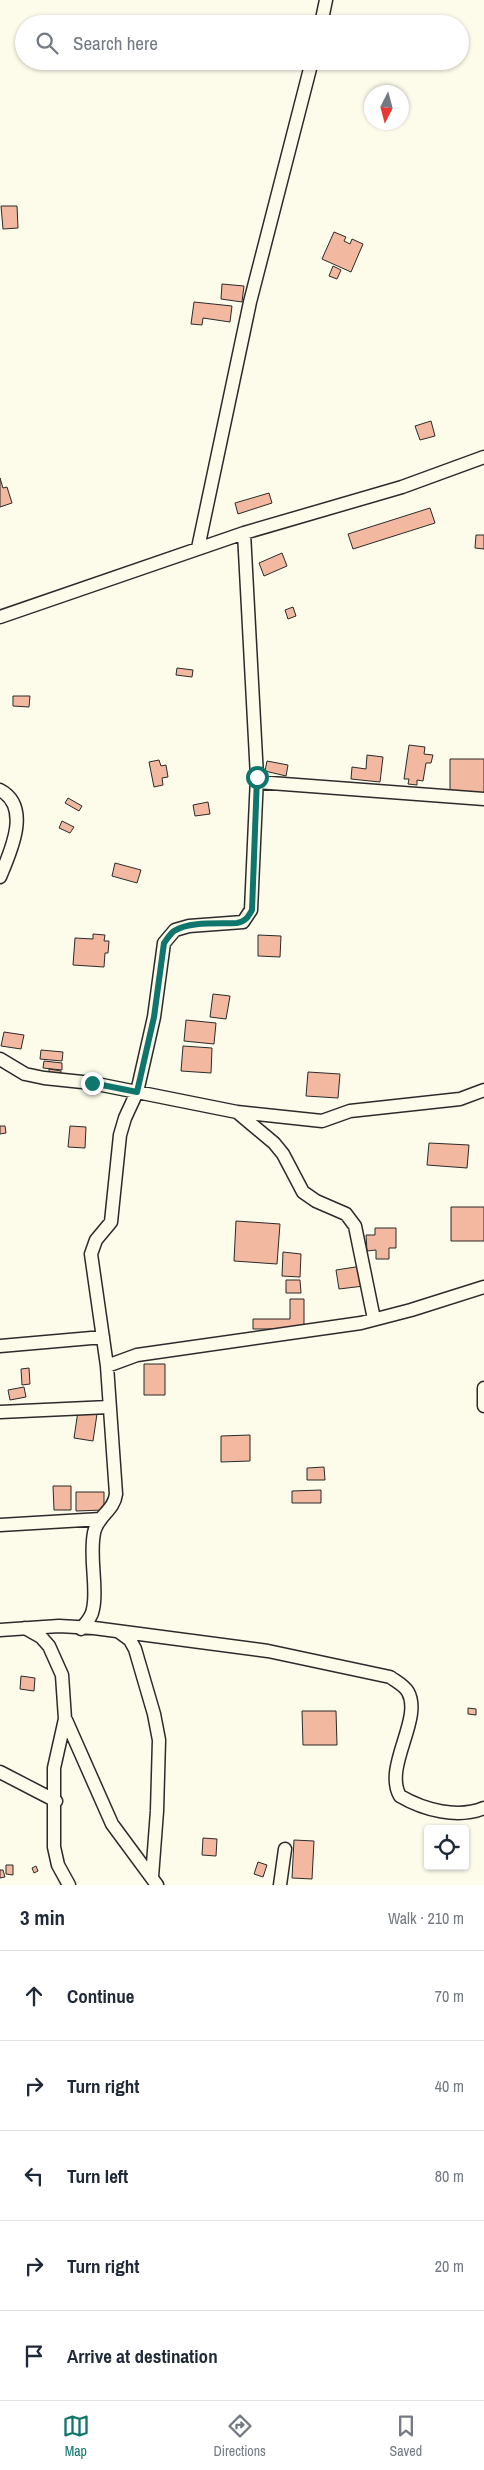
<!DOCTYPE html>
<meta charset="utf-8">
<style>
:root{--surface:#fff;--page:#f2f2f3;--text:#1f2937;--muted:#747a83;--line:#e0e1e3;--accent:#0f766e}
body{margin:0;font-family:"Archivo Narrow",sans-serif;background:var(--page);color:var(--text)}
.controls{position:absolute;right:15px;bottom:15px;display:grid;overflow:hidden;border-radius:5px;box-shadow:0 1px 4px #0004}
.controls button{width:45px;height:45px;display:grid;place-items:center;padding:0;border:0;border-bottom:1px solid var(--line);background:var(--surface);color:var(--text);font:25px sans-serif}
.compass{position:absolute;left:364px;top:85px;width:45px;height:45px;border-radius:50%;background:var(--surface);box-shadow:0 1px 4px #0004;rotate:186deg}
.stop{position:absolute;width:15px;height:15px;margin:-11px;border:4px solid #0f766e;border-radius:50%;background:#fff}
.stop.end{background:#0f766e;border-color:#fff;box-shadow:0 1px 5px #0008}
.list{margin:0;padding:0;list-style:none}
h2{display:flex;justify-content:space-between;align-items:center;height:65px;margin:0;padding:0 20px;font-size:21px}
h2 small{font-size:16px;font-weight:400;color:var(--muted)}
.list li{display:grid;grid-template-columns:32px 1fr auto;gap:15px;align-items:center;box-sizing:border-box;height:90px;padding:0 20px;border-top:1px solid var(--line)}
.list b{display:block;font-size:19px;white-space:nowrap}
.list em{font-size:16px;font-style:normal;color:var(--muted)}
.icon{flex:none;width:28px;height:28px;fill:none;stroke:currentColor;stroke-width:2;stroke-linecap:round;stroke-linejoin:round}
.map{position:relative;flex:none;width:484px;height:1885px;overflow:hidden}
.search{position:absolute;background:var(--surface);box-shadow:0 1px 4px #0004;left:15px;right:15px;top:15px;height:55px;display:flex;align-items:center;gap:12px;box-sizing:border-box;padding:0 18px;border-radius:28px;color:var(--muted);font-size:19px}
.sheet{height:515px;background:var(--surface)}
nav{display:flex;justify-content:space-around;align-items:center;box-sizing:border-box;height:70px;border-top:1px solid var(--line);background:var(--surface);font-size:14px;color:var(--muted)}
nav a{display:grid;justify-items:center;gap:2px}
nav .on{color:var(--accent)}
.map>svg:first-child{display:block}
</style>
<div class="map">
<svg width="484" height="1885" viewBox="0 0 484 1885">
<rect width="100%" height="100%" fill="#fdfbea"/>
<path fill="#f2b8a0" stroke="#2b2b2b" d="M397,61H413V65L397,63Z
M1,206H17L18,228L3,229Z
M334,232L346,237L344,241L350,244L352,239L363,244L351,272L322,259Z
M333,266L341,270L337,279L329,276Z
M222,284L244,286L242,302L221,299Z
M194,302L232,306L230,322L203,318L202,325L191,324Z
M431,421L435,436L420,440L415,426Z
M0,478L3,488L7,487L12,503L0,507Z
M269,493L272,503L238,514L235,503Z
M430,508L435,523L353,549L348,534Z
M476,535H484V549L475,548Z
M282,553L287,566L264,576L259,563Z
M293,607L296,616L288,619L285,610Z
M177,668L193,670L192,677L176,675Z
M13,696H30L29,707L13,706Z
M409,745L425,747L424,754L433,755L431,763H426L423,781L417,780V785L408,784L409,779H404Z
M367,755L383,757L380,782L351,779L352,767L366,769Z
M450,759H484V796H450Z
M159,760L161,766L166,765L168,777L162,778L163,785L154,787L149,762Z
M267,761L288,765L286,776L265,771Z
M68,798L82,806L79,811L65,803Z
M208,802L210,814L195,816L193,805Z
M62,821L74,827L70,833L59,828Z
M115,863L141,870L137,883L112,876Z
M93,934L105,935L104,941H109L108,953H105L104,967L73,965L75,938L93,939Z
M258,935L281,936L280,957L258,956Z
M213,994L230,996L226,1019L210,1017Z
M186,1020L216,1023L214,1044L184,1041Z
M4,1032L24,1035L21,1049L1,1046Z
M183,1046L212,1048L211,1073L181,1071Z
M41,1050L63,1052L62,1061L40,1059Z
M44,1061L62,1063V1070L43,1068Z
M49,1069L61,1071V1074L49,1073Z
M308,1072L340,1074L338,1098L306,1096Z
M0,1126H5L6,1133L0,1134Z
M70,1126L86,1127L85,1148L68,1147Z
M429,1143L469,1145L467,1168L427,1165Z
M451,1207H484V1241H451Z
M236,1221L280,1224L277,1264L234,1261Z
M375,1228H396V1248H389V1259H376V1250L367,1251L366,1235H375Z
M283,1252L301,1254L300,1277L282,1276Z
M362,1266L364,1286L339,1289L336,1270Z
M286,1280H300L301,1293H286Z
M290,1299H304V1329H253V1319H290Z
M144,1364H165V1395H144Z
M29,1368L30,1384L22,1385L21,1369Z
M24,1387L26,1397L10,1400L8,1390Z
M78,1411L97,1414L93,1441L74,1438Z
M250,1435V1461L221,1462V1436Z
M324,1467L325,1480H307V1468Z
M53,1486H71V1510H54Z
M321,1490V1503H292V1491Z
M76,1492H104V1510L76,1511Z
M21,1676L35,1678L34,1691L20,1689Z
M468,1708L476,1709V1715L468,1714Z
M302,1711H336L337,1745H303Z
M203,1838L217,1839L216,1856L202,1855Z
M294,1840L314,1841L312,1879L292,1878Z
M258,1862L267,1865L263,1877L254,1874Z
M6,1865H13V1875L6,1874Z
M36,1866L38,1871L34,1873L32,1868Z
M0,1870H3L5,1877L0,1878Z"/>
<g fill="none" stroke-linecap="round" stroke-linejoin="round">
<defs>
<path id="street" d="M321,24L326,0
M198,548L250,302L312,61
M0,617L244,533L402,487L484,457
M257,782L484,799
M0,790C32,807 10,853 0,877
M0,1059L25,1074L44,1078L92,1083L237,1112L322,1121L350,1111L460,1099L484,1090
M237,1112L274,1143L283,1154L303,1192L316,1201L346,1214L355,1226L374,1319
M0,1346L103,1337
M107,1366L137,1355L361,1323L411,1310L484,1287
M484,1388V1406
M0,1412L109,1407
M0,1525L101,1519
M25,1628L41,1637L49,1646L62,1675L65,1719L54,1768V1847L58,1865L69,1885
M81,1629C86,1623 92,1617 93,1609C98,1588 89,1558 94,1533C97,1516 114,1511 116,1494L107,1366L91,1254L96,1240L111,1222L120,1135L125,1118L137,1092L154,1017L164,943L175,930L189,926L243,922L251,910L257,777L244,533
M0,1630L59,1626L94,1628L268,1651L390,1677C397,1682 404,1685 408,1692C423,1719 383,1767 400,1796C424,1810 458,1819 484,1808
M119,1632L130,1640L135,1649L154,1714L159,1740L157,1811L152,1877
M66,1720L112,1824L157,1885
M0,1772L56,1801
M280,1885L285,1849"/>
</defs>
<use href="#street" stroke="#2b2b2b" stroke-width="15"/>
<use href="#street" stroke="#fdfbea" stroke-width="12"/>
</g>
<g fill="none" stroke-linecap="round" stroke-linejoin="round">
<path stroke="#0f766e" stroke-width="6" d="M92,1083L137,1092L154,1017L164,943C167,939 170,934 174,931C190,921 219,924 237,923C246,921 248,917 252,910L257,777"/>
</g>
</svg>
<div class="controls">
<button><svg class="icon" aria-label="locate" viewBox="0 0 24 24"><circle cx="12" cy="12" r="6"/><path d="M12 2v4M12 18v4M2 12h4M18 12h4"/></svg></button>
</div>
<svg class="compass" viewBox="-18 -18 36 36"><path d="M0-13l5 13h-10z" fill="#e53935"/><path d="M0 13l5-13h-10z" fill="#747a83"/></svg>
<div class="stop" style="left:257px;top:777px"></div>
<div class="stop end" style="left:92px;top:1083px"></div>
<div class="search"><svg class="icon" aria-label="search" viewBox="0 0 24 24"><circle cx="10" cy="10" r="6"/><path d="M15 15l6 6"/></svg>Search here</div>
</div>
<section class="sheet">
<h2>3 min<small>Walk · 210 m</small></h2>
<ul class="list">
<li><svg class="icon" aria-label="ahead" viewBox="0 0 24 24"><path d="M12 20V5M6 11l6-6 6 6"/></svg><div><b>Continue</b></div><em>70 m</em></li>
<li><svg class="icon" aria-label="right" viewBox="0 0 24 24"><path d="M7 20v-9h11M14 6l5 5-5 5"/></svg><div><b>Turn right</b></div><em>40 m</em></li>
<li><svg class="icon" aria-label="left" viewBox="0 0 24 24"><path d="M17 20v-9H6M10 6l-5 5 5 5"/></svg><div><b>Turn left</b></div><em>80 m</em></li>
<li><svg class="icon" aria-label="right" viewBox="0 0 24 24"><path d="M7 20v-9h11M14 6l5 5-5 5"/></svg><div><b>Turn right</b></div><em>20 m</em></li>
<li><svg class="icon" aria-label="arrive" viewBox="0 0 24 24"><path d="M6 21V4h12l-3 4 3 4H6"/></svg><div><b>Arrive at destination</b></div></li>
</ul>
</section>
<nav>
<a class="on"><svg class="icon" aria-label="map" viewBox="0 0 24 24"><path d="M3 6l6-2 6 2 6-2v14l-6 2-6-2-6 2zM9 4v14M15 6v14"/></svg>Map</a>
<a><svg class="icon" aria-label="directions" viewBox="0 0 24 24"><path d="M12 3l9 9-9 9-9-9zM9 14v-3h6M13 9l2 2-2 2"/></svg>Directions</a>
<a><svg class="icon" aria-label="saved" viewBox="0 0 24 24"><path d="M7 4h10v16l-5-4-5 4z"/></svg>Saved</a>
</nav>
